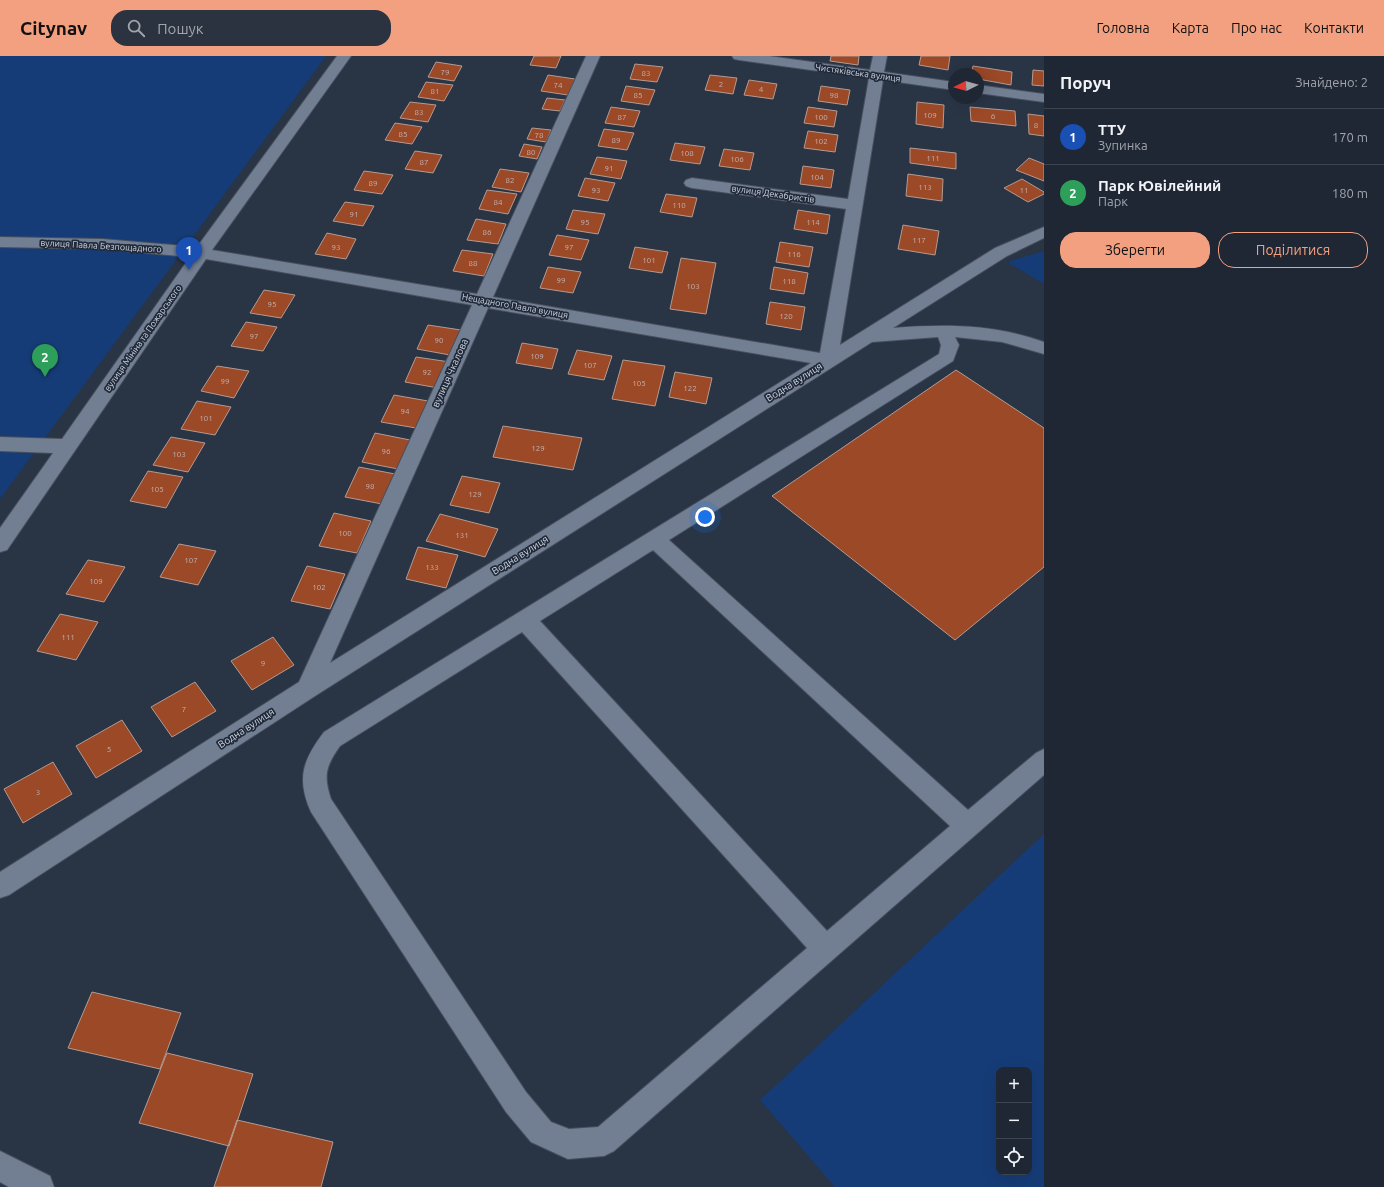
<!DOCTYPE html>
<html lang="uk">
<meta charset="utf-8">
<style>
:root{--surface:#1f2734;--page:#2c3340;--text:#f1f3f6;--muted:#a1a5ac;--line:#3c444f;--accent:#f2a080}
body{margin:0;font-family:Ubuntu,sans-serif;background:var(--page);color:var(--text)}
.controls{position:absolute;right:12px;bottom:12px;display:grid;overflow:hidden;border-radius:8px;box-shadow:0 4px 16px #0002}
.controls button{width:36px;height:36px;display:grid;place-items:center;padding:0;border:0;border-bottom:1px solid var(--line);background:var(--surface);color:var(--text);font:20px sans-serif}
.compass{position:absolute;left:948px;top:12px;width:36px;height:36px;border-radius:50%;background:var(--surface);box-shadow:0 4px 16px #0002;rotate:265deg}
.you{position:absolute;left:705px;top:461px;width:14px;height:14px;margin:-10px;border:3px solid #fff;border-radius:50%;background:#1a73e8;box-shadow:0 0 0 6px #1a73e833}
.badge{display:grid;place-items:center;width:26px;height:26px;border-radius:50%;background:var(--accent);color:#fff;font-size:13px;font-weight:700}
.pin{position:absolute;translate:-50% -33px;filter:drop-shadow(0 1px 2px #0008)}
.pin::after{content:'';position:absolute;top:21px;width:14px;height:12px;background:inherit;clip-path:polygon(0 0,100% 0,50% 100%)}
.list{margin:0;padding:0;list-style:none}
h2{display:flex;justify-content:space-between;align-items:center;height:52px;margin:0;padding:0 16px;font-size:17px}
h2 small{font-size:13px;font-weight:400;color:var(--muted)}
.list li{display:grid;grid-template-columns:26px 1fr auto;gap:12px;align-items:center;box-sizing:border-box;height:56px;padding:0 16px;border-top:1px solid var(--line)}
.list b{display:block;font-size:15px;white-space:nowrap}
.list p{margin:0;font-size:13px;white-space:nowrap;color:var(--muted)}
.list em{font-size:13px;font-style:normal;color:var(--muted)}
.actions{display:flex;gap:8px;padding:12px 16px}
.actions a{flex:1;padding:9px 0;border:1px solid var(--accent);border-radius:16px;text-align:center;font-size:14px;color:var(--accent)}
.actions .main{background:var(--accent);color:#111}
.icon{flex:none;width:22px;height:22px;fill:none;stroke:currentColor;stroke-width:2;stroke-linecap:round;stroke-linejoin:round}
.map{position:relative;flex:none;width:1044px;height:1131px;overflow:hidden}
header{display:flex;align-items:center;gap:24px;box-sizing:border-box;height:56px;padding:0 20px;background:var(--accent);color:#111}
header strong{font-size:19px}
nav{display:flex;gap:22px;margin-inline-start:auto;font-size:14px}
.search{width:280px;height:36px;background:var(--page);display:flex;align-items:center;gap:10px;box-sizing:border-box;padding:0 14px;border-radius:16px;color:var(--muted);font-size:15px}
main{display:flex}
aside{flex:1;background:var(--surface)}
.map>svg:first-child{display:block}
</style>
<header>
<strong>Citynav</strong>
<div class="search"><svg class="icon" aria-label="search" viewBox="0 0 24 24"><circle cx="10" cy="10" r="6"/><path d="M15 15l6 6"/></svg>Пошук</div>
<nav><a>Головна</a><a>Карта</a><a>Про нас</a><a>Контакти</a></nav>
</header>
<main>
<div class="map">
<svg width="1044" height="1131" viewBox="0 0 1044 1131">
<rect width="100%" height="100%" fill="#293445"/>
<path fill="#163c77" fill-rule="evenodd" d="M0,0H326L0,443Z
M1044,195V228L1007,206Z
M1044,778V1131H835L760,1044ZM999,1014H1029V1116H999Z"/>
<path fill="#9b4927" stroke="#b49b92" d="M534,0H561L556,12L530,9Z
M831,0H859L858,9L830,5Z
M921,0H950L948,14L919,9Z
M436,6L462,10L454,25L428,21Z
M635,8L663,11L657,26L630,23Z
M973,10L1012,16L1011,29L978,23V18H971Z
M1033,14L1044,15V30L1032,29Z
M548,19L575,23L568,39L541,35Z
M710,19L737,22L733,38L705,34Z
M749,24L777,28L773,43L744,39Z
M426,26L453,29L444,45L418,41Z
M626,30L655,34L649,49L621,45Z
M821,30L850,34L847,49L818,45Z
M547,42L565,44L560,55L542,53Z
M410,46L436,49L428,66L400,62Z
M917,46L944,49L943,72L916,68Z
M611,51L640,55L634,71L605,67Z
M808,51L837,55L834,71L804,67Z
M970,51L1015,55L1016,70L971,65Z
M1028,58L1044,60V80L1029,78Z
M395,67L422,71L412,88L385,84Z
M532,72L551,74L546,86L527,83Z
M604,73L634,77L627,94L598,90Z
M808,75L838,79L835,96L804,92Z
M675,87L705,91L700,108L670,104Z
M524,88L542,91L537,103L519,100Z
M910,92L956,97V113L910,107Z
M724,93L754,97L750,114L719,110Z
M415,95L442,99L433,117L405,113Z
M597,101L627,105L621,123L590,118Z
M1029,102L1044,108V125L1016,114Z
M803,110L834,114L831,132L800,128Z
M500,113L529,117L521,136L492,131Z
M364,115L393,119L382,138L354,134Z
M908,118L943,123L942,145L906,140Z
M585,122L615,127L608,145L578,140Z
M1022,123L1044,136V138L1028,146L1004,132Z
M487,134L517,138L508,158L479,153Z
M666,138L697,142L692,161L660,156Z
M345,146L374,150L363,170L333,165Z
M573,154L605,158L598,178L566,173Z
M798,154L830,159L827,178L794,173Z
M476,163L506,168L498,188L467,184Z
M903,169L939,175L935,199L898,193Z
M327,177L356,183L346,203L315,198Z
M557,179L589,184L581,204L549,199Z
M780,186L813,191L809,211L776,206Z
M635,191L668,196L662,217L629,212Z
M462,194L493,198L484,220L453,215Z
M681,202L716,207L706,258L670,253Z
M548,211L581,216L573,237L540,232Z
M774,211L808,217L804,238L770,233Z
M264,234L295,239L281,262L250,257Z
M770,246L805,251L801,274L766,268Z
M246,266L277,271L263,295L231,290Z
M428,269L461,274L450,299L417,293Z
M522,287L558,293L552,313L516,307Z
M577,294L612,300L604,324L568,318Z
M416,301L450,306L438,332L405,326Z
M623,304L665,310L655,350L612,343Z
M217,310L249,315L234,342L201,335Z
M956,314L1044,372V511L955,584L772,440Z
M675,316L712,322L706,348L669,341Z
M394,339L428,345L416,372L381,366Z
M197,345L231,351L215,379L181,373Z
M503,370L582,382L573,414L493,401Z
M375,377L410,384L398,413L362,406Z
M171,381L205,387L188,416L153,409Z
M359,411L395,418L382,448L345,441Z
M148,415L183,421L166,452L130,445Z
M462,420L500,427L489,457L450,449Z
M334,457L371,465L357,497L319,490Z
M440,458L498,473L485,501L426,485Z
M179,488L216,495L198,529L160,521Z
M418,491L458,499L446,532L406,523Z
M88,504L125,511L104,546L66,538Z
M307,510L345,518L330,553L291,545Z
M60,558L98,566L76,604L37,595Z
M273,581L294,609L252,634L231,605Z
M195,626L216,655L172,681L151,651Z
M122,664L142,695L96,722L76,690Z
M53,706L72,738L23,767L4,733Z
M92,936L181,957L160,1013L68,992Z
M167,997L253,1018L229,1090L139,1067Z
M237,1064L333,1086L321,1131H214Z"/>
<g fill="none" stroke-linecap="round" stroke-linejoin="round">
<defs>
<path id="minor" d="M337,0H351L212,194L477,238L586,0H600L493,241L820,297L846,153L692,132L686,130L684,127L686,124L692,122L848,143L869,22L739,4L734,3L732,0H769L870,14L873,0H887L884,16L954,26V34L883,24L840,289L995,192L1044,171V182L1007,200L893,272C945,268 994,268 1044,286V298L1002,286L955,281L959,289L953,305L669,484L968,754L1036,697L1044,693V719L614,1095L604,1100L568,1103L531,1086L506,1056L311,756C296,722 303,704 324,676L939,298L941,289L938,281L872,286L315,640L9,839L0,842V816L299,626L472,249L206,203L7,494L0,496V472L53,397L0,395V381L62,383L190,201L102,193L0,191V181L102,183L197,191ZM488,252L811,307L330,607ZM653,494L950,770L827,875L540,565ZM522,576L807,892L598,1071L569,1073L551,1066L526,1036L331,743C323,719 326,710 340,690Z
M978,29L1044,38V46L978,37Z
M0,1095L50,1120L54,1131H9L0,1126Z"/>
</defs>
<use href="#minor" stroke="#474f5e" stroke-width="2"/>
<use href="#minor" fill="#727e92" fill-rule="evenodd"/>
</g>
<g text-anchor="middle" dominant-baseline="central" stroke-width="3.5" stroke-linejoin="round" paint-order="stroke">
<g font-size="8" fill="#c1b2b2">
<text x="445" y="16">79</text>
<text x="646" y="17">83</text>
<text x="721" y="28">2</text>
<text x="558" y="29">74</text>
<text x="761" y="33">4</text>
<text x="435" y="35">81</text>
<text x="638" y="39">85</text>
<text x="834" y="39">98</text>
<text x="419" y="56">83</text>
<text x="930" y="59">109</text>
<text x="993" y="60">6</text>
<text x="622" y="61">87</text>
<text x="821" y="61">100</text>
<text x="1036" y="69">8</text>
<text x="403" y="78">85</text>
<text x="539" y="79">78</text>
<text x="616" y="84">89</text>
<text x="821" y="85">102</text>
<text x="531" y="96">80</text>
<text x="687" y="97">108</text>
<text x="933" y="102">111</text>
<text x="737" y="103">106</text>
<text x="424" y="106">87</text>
<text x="609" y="112">91</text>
<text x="817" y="121">104</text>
<text x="510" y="124">82</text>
<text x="373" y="127">89</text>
<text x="925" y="131">113</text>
<text x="596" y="134">93</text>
<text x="1024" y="134">11</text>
<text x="498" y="146">84</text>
<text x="679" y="149">110</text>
<text x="354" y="158">91</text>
<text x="585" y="166">95</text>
<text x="813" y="166">114</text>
<text x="487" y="176">86</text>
<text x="919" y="184">117</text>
<text x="336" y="191">93</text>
<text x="569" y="191">97</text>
<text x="794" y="198">116</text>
<text x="649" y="204">101</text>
<text x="473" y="207">88</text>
<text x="561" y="224">99</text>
<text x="789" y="225">118</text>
<text x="693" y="230">103</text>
<text x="272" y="248">95</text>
<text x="786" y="260">120</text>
<text x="254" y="280">97</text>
<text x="439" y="284">90</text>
<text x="537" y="300">109</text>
<text x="590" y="309">107</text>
<text x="427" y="316">92</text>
<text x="225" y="325">99</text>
<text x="639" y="327">105</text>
<text x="690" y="332">122</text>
<text x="405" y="355">94</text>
<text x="206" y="362">101</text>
<text x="538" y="392">129</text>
<text x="386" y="395">96</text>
<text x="179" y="398">103</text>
<text x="370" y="430">98</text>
<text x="157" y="433">105</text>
<text x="475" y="438">129</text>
<text x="345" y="477">100</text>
<text x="462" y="479">131</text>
<text x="191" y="504">107</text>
<text x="432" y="511">133</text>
<text x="96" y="525">109</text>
<text x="319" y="531">102</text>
<text x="68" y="581">111</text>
<text x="263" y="607">9</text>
<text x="184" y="653">7</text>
<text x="109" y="693">5</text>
<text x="38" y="736">3</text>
</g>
<g font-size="9" fill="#ced5e0" stroke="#202a3a">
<text transform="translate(858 17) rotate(8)">Чистяківська вулиця</text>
<text transform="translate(773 138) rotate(8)">вулиця Декабристів</text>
<text transform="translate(101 190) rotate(3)">вулиця Павла Безпощадного</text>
<text transform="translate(515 250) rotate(10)">Нещадного Павла вулиця</text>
<text transform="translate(143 282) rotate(-55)">вулиця Мініна та Пожарського</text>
</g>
<g font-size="10" fill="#ced5e0" stroke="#202a3a">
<text transform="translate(450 317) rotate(-66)">вулиця Чкалова</text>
<text transform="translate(794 326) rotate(-32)">Водна вулиця</text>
<text transform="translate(520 499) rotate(-32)">Водна вулиця</text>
<text transform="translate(246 672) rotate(-33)">Водна вулиця</text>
</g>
</g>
</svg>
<div class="controls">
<button>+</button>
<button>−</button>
<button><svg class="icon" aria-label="locate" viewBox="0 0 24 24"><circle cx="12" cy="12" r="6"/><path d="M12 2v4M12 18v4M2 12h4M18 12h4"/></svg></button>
</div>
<svg class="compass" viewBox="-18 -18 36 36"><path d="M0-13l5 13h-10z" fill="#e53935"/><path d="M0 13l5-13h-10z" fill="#a1a5ac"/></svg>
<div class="you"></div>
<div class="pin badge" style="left:189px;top:214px;background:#1a4fb4">1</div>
<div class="pin badge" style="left:45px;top:321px;background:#2e9e5b">2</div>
</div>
<aside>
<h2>Поруч<small>Знайдено: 2</small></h2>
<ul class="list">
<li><span class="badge" style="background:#1a4fb4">1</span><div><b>ТТУ</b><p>Зупинка</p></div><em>170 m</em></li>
<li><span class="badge" style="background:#2e9e5b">2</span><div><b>Парк Ювілейний</b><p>Парк</p></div><em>180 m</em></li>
</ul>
<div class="actions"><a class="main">Зберегти</a><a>Поділитися</a></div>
</aside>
</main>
